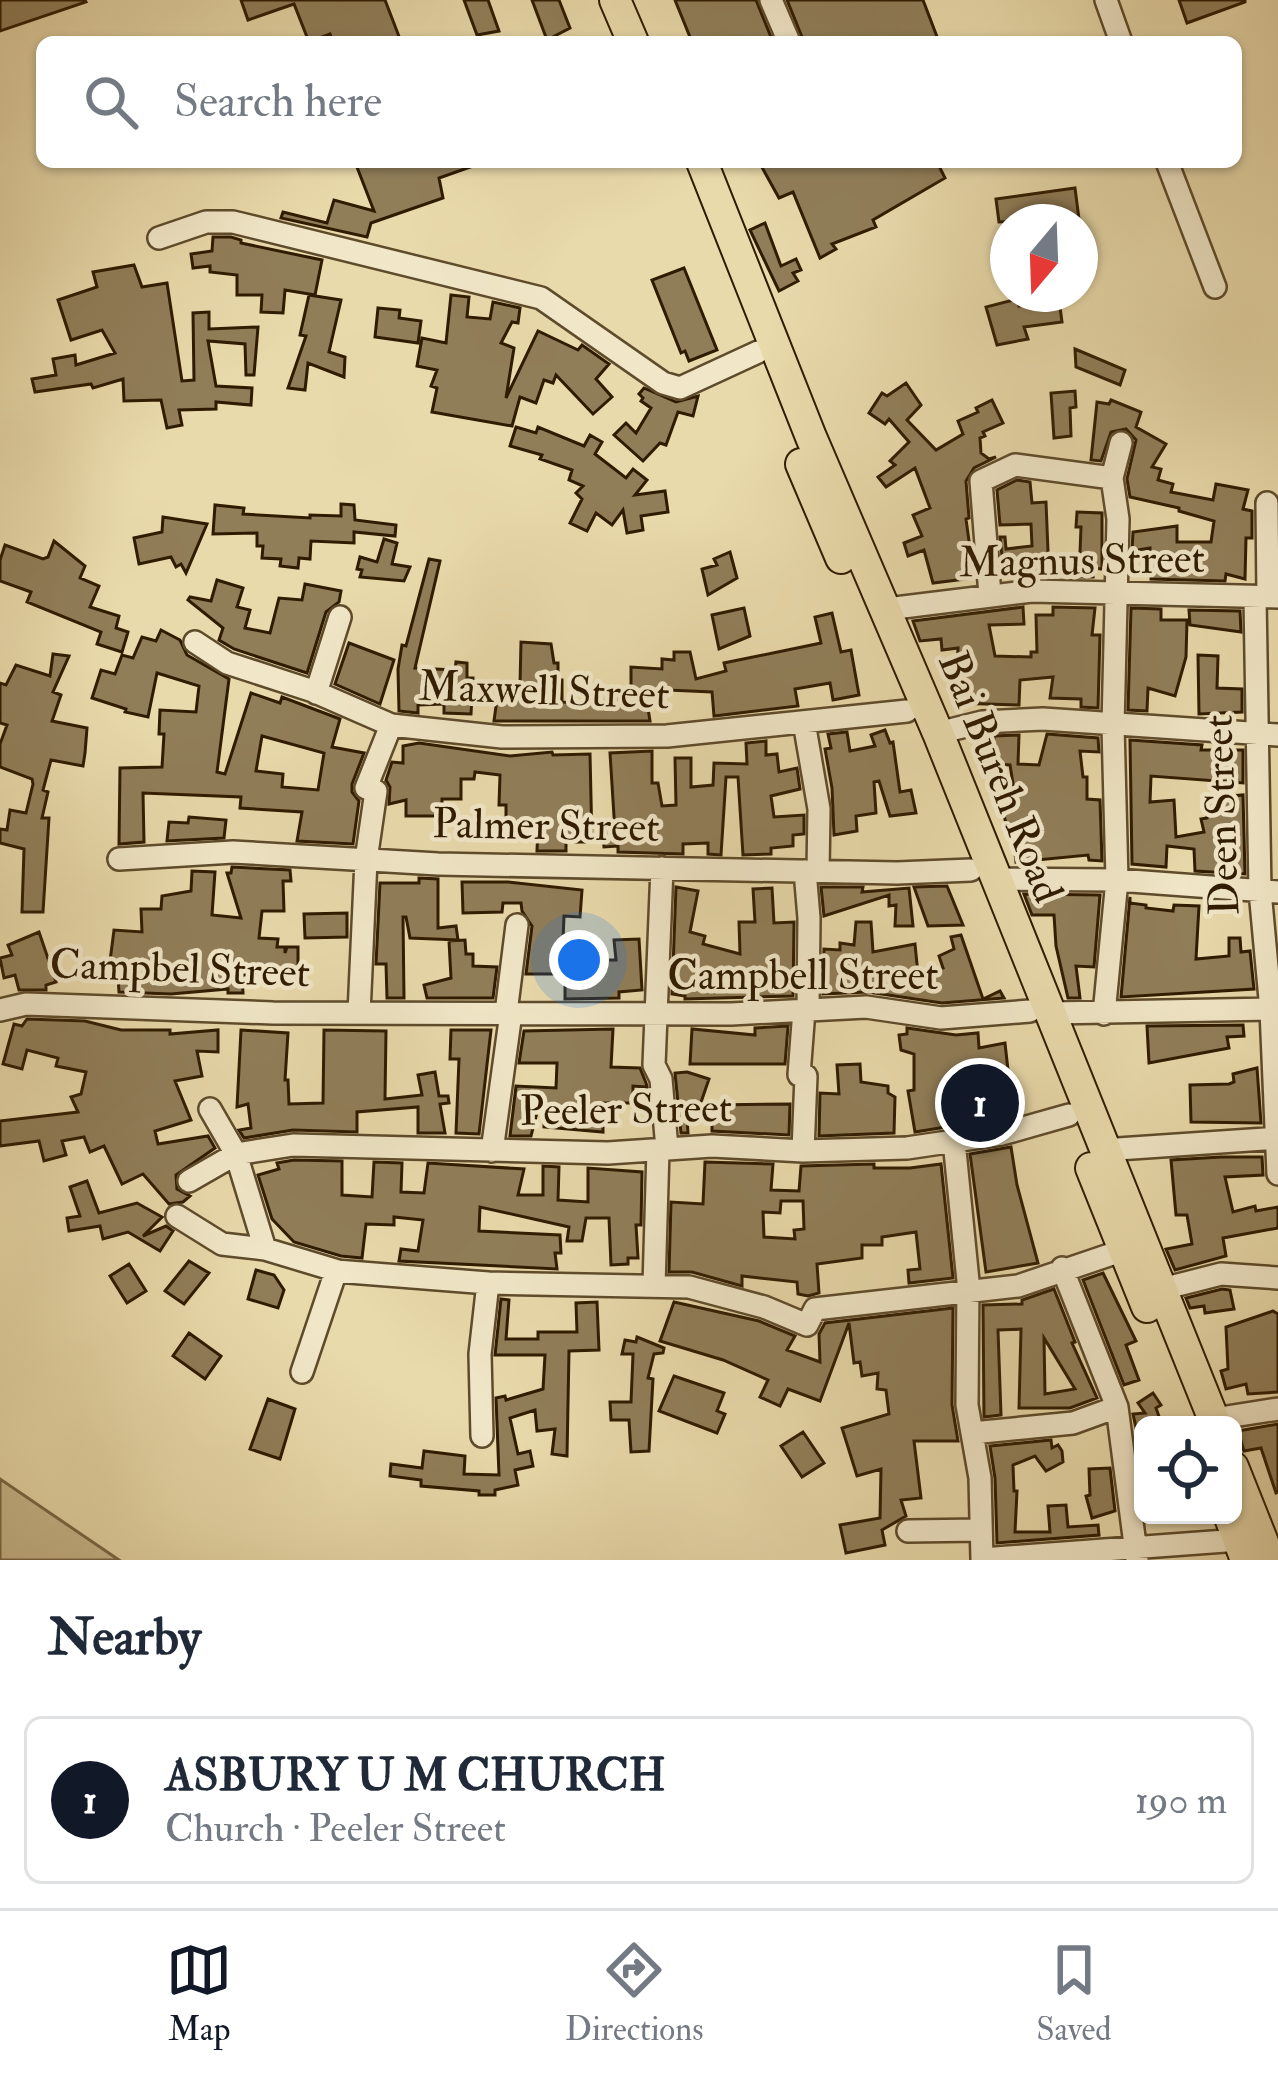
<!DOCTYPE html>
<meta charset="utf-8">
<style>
:root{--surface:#fff;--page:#f2f2f3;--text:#1f2937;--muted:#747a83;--line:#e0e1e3;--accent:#111827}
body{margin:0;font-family:"IM FELL Double Pica",serif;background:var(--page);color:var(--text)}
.controls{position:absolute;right:36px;bottom:36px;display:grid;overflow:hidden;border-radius:18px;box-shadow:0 3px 9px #0004}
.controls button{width:108px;height:108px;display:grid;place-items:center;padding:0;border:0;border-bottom:3px solid var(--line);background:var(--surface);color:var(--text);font:60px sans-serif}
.compass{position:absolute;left:990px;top:204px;width:108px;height:108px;border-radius:50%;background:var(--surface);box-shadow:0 3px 9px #0004;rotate:199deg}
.you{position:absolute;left:579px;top:960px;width:42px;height:42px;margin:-30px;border:9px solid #fff;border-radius:50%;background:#1a73e8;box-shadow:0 0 0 18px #1a73e833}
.badge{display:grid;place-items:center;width:78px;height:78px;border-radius:50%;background:var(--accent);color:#fff;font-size:39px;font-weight:700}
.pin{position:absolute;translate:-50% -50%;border:6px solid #fff;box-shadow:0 3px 12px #0006}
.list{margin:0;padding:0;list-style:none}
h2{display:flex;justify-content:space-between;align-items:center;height:156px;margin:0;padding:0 48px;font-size:51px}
h2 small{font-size:39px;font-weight:400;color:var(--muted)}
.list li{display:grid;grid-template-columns:78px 1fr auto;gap:36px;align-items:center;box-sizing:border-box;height:168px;margin:0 24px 24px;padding:0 24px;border:3px solid var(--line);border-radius:18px}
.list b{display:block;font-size:45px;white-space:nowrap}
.list p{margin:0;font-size:39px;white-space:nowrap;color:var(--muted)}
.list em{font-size:39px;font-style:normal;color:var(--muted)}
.icon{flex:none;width:66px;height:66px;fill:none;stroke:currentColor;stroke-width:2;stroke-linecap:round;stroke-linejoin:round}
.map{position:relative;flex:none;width:1278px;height:1560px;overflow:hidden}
.search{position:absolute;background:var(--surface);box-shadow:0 3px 9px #0004;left:36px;right:36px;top:36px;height:132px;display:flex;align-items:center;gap:30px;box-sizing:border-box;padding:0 42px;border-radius:18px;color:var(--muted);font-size:45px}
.sheet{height:348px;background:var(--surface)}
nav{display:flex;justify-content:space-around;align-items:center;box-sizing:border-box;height:168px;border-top:3px solid var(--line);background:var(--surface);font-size:33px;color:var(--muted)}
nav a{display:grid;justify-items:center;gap:6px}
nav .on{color:var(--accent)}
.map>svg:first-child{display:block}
</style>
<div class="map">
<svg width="1278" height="1560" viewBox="0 0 1278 1560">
<rect width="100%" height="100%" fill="#e9daab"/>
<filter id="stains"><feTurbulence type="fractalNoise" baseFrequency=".00167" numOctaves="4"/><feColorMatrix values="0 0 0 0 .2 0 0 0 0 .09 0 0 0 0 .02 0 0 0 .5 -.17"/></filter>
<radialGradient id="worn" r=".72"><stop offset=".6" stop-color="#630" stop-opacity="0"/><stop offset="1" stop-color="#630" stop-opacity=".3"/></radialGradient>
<path fill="#c9ba8e" stroke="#7c6a47" stroke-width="3" d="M0,1479L119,1560H0Z"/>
<path fill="#907e59" stroke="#2f1b00" stroke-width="3" fill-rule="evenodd" d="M0,0H85L86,2L0,31Z
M241,0H385L400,39L333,42L330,34L309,42L294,4L248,20Z
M464,0H488L499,31L477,35Z
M532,0H559L570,28L547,40Z
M675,0H756L773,42H692Z
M787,0H923L939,42H804Z
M1179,0H1245V2L1187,23Z
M355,162H479V164L439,178L443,198L371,223L367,237L281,218L283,212L327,223L334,200L374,211Z
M759,162H937L945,178L873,220L876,227L832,244L836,249L820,258L793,192L779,198Z
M1075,188L1079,219L999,222L996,199Z
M765,223L781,266L796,259L801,270L793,273L798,281L779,291L750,230Z
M213,237H231L241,240V243L322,260L315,295L285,290L283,313L261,312L262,295H237V275L210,272V266L193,268L191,254L212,251Z
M134,265L142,287L167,283L182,381L194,380L193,313L209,312V329L258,327L254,375H246L245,344L208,341L216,386L252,388L251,405L216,402V409L179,410L182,425L167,428L161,400L124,401L123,379L93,388L91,384L35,392L32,379L56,375L53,359L75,355L76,365L115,353L102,330L71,340L58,300L97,287L93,272Z
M684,268L717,350L689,361L685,351L681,353L652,280Z
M309,295L341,300L329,352L345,357L344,377L308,363L305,390L288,388L306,336L300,335Z
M451,295L469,297L467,317L490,319L493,302L520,308L518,323L512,322L501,343L514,348L506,398L538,331L578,350L582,345L609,364L596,379L612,397L593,414L556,375L553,383L544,380L536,403L520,397L512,426L432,412L437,388L431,386L437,370L417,366L422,338L446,343Z
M1017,299L1019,306L1059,300L1062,322L1024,327L1028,339L997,345L986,307Z
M378,308L400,310L399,318L421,321L418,343L375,337Z
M1075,349L1125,370L1120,385L1076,367Z
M906,383L921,405L907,420L936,450L963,434L958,421L978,412L976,408L992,400L1003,423L983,432L985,436L980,438L981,453L989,459L996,457L974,468L966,481L969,518L966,519L974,578L933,583L924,550L908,556L904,543L922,536L913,515L930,508L915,468L886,487L878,477L895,465L890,461L909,442L889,419L885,424L869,413L882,393L887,396Z
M644,388L676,402L698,396L693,416L678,412L666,445L660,443L643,461L614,435L626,423L636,433L651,408L641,401L643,398L639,394Z
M1075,391L1076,407L1070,408L1071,436L1054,438L1051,393Z
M1111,400L1141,412L1136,427L1166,444L1152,467L1161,469L1158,480L1173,484L1171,492L1213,500L1216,484L1248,490L1243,509L1252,511V538H1246L1245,579L1226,574L1225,581L1151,579L1150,548L1132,551L1133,532L1177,526V542H1211L1214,521L1179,511V508L1130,497L1127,479L1136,440L1126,429L1111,432L1101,461L1091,460L1097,402L1109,404Z
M516,427L536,433L538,427L584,446L590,435L602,442L595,454L626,478L633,469L647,480L635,495L665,491L668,512L641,516L643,530L627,533L623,510L612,525L596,513L587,531L570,523L582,499L576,493L583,486L569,480L572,470L540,459L542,455L510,446Z
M1017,480L1030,482L1032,503L1046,502L1049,576L1017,578L1016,566H1003L1000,537H1005L1006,549L1032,546L1031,524L1000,525L997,490Z
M341,504L354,505L355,520L396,525L395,536L354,532V543L311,541L310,559L299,558L298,568L280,566L281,559L262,558L263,546H257V533L213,534L215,505L244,508L243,514L310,518V515L341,516Z
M1077,512L1102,513V569L1093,568V577H1079L1081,527H1076Z
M163,517L207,524L186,573L181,564L176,567L171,557L139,564L134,538L162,532Z
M384,539L397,543L392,564L410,567L404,581L360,577L362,570L357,569L360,557L377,562Z
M54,541L85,566L80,578L99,586L90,607L119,616L116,628L128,632L122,652L97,644L101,632L27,602L31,592L0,581V560L5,545L43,559L48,557Z
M730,552L737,578L708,595L702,569L717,565L714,559Z
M429,559L440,561L415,668L455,670L456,662L467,663V678H473L471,714L444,713V704L418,705V713L399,711L398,669L402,645L406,646Z
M217,580L243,588L237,607L250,610L245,628L270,633L279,598L302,600L305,584L341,591L339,602L326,612L307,673L234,649L219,640L223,628L188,600L190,597L211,601Z
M1023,607L1024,624L989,625L995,656L1031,657V652H1037L1036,615H1053V607L1095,608L1092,635H1100L1098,708L1081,707V699L1050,698L1053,677L1020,680L1019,705L955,703L958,648L942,650L941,639L920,641L913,621Z
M744,608L750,636L719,649L712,615Z
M1131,608L1161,609V620H1187L1186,657L1175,696L1148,688L1147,711L1128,710Z
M1189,610L1240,611L1241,632L1190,625Z
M832,613L841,652L851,650L859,695L833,700L830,683L795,689L798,706L714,716L712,692L645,689L650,721H494L499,684L520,685L521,642L551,644L554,663H558V680H562V702L590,703L631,697V667L662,669V659L674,660V652H690L696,679L726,671L724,663L821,643L815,617Z
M161,630L180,640L187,655L229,679L217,772L225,774L251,693L280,703L282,697L340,719L332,747L364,753L352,784V792L359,801L353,844L297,841L302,812L240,808L241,797L143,793L144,842L119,844L120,768L162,767L164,734H159L160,710L196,712L199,686L157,673L148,717L125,712L126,709L92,698L101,670L115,674L122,655L133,658L142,637L156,641ZM262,736L324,753L318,790L282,787L283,774L256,771Z
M349,643L394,660L380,704L335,684Z
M53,654L69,656L53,692L61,695L52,721L87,728L85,753L83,766L51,760L43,790L48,792L42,818H49L43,912H22L24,849L0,843V829L7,830L10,810L26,813L33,784L32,779L0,767V744L7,725L0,723V683L6,685L16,665L50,676Z
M1198,655L1218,656L1217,688L1242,689V712L1199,714Z
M885,730L890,743L893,742L900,792L911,790L916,813L890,816L879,781L874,782L876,813L856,816L857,831L834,835L832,788L825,749L831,748L828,734L847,732L850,751L875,746L871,735Z
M1047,734L1098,738L1099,752L1080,751L1083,777H1087V799L1100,800L1102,861L1089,860L1088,855L1016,862L1012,826L1007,827L1000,801L1015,796L1010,765L993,764L994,736L1019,735L1018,764L1039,765Z
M1130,740L1202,745L1201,750H1243V783L1151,776L1150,802L1174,800L1176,837L1204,832L1201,819L1207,818V798L1243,795L1245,874L1195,871L1194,849L1167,846L1166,867L1132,864Z
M766,741V755L777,754L779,772L797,768L800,789L771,796L774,817L804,815V834L793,835V846L771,848V854L743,855L738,777H726L721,855L708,854V843L683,844V854L618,852V846L604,847L603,832H615L610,753L652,751V783H658L662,806L676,805L675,758H691V787L713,785L714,763L747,764L746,743Z
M419,743L510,756L552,752L553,755L590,754L592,842H566V851H537L538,823H506V805H499L500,775L475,772L474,779H461V799H442V816H406V800L389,804L390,787L386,780L392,762L403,763V746Z
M189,817L226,820L224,838L167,841L169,822L188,823Z
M232,867L290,870L291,881H283L284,911H262L259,938L278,939L277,947H285V953L287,947H298V973L242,975L243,993H228V989L171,994L119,992L117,962L110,961L114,930L142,932L141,909H161L162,896L191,891L192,871L215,872L212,915L241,918L227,873H231Z
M419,878L438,879V928L456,926L458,940L410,938L406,917H403L404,998H387L386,964H376L380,883H419Z
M462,882H508L582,890L580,917L564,916L563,941H588L591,960H616L614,940L639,939L642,990L619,992V998L565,999V974H526L532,926L522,911L521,903H503L502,912L463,913Z
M947,886L963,925L928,926L914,887Z
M676,887L698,891L690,932L705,936L703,944L740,954L739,922H755L753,889L772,888L774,923L794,922L793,996L685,999V996L672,994Z
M821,887H863L862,892L909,888L913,926H895L896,905L889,906V895L824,916Z
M1024,894L1100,895L1094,967L1076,966L1080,998H1068L1056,946L1054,915H1032Z
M1130,897V903L1146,905V908L1173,911L1174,905L1199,906L1196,959L1229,956V938H1240L1241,952L1250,951L1254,989L1121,997Z
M347,913V937L305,938L304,914Z
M856,922H871L873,952L915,944L918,974L943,968L939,956L954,949L951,937L961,935L983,999L1000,991L1004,998L942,1003L868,992L823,994L824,949L840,950V943L854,945Z
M39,932L56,982L46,985V990H19L15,975L4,978L0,958L12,955L8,945Z
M465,940L466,954H473V966L497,967L493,998H427L424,985L451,978L449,941Z
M27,1019L85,1021L121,1030H170V1034L218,1030V1052L197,1051L202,1076L175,1081L191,1120L155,1131L158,1144L208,1136L215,1148L176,1175L177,1189L190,1196L183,1202L169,1204L143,1174L122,1184L104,1146L90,1152L84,1137L62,1141L66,1155L44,1161L39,1141L0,1146V1121L78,1112L71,1097L81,1094L86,1072L56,1066L58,1058L27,1050L22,1069L3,1064L14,1024L22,1026Z
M1243,1025L1244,1036L1227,1037L1229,1048L1149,1063L1147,1026Z
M788,1026L785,1064H690L692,1029L755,1035V1028Z
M907,1028L956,1035L978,1033L979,1048L1005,1043L1013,1115L992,1120L990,1102L974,1104L973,1098L949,1102L952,1126L915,1132L908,1091L914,1090V1054L901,1050L899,1035L907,1034Z
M613,1029L611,1067L640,1068L646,1083L647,1087L633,1086V1103H603V1132L544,1127L545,1106L539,1105L531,1136H510L516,1086L556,1088L557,1063H519L524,1031Z
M241,1030L288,1033L285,1080H288L289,1104L323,1103L324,1030L386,1031L385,1099L422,1095L418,1075L435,1072L439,1096H448L449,1103L440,1104L445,1133H418V1107L357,1112V1132L293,1130L244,1138L239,1130L251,1128L248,1104L237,1107Z
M451,1030H491L479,1134L456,1133L459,1059H450Z
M860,1064L861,1082L888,1086V1093L895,1097L894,1133L819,1136L820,1093L839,1094L837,1065Z
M1257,1068L1261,1123L1191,1122L1190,1085L1229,1084L1234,1082L1233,1074Z
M687,1072L709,1079L699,1108L686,1103L688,1133H681L675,1073Z
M790,1104L789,1135L712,1131V1105Z
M1011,1147L1017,1185L1038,1263L986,1272L970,1154Z
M1221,1157H1262L1263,1175L1225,1177L1233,1212L1255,1206L1256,1211L1278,1207V1228L1223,1238L1226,1256L1175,1270L1166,1249L1192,1244L1187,1215H1176L1171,1160Z
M294,1160L342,1161V1195L372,1197L374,1162L402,1163L401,1192L424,1193L428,1163L524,1169L518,1195H543V1166L559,1167L558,1200L588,1202V1168L642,1172L641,1225H636L638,1258H628V1264L611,1265L609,1218H586L582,1241H567L569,1227L480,1207L479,1231L560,1235L561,1253H555L557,1269L399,1261L401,1249L418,1251L423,1220L394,1217V1225L366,1224L362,1258L341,1256L294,1242L272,1219L258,1175L279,1169L277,1163Z
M705,1162L773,1164L771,1190L799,1191L801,1166L874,1164V1168H910L941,1164L953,1278L909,1283L908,1270L920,1269L916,1232L882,1237V1245H862V1258L817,1264L819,1293L808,1296L798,1294L797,1282L742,1276V1286L692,1272H669L671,1202L703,1204ZM781,1201H803L804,1229L794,1230L795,1239L764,1237L763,1212L780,1213Z
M87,1181L99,1213L137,1203L162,1217L143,1236L166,1226L173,1231L160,1251L128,1232L103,1239L100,1226L69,1231L67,1218L80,1216L70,1187Z
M189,1261L209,1273L184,1304L165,1291Z
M129,1264L146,1291L127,1303L110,1276Z
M256,1270L274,1275L284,1290L278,1308L248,1299Z
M1103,1273L1136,1341L1126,1345L1139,1380L1124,1385L1083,1280Z
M1054,1289L1075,1342L1072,1343L1097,1398L1070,1408H1019L1021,1329L998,1330L1001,1415L984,1417L983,1305L1022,1304V1300ZM1044,1338L1075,1389L1045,1394Z
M1222,1289L1230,1290L1234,1309L1205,1313L1204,1306L1190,1308L1186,1298Z
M501,1299L509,1300L506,1339H538V1332H577L576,1303L597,1302L599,1350L569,1351L567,1456L552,1454L555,1429L537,1431L535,1410L510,1418L518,1454L530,1451L533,1466L515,1470L518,1485L495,1490V1495H479V1491L421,1486V1480L390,1476L391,1464L422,1468L424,1451L465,1456L464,1474L499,1475L496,1398L505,1396L506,1400L543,1389L545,1355H495Z
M674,1302L759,1321L795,1336L787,1350L820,1362L819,1334L825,1323L953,1308L952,1405L958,1441H914L921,1498L901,1500L906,1516L882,1530L885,1545L846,1553L840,1525L880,1518L881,1469L857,1476L842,1428L889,1414L886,1390L877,1389L878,1373L862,1376L860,1362L854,1363L849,1323L820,1401L788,1389L780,1406L760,1397L768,1380L723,1360L660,1341Z
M1273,1311L1278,1314V1392L1248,1394L1246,1384L1226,1389L1221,1371L1228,1369L1226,1327Z
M189,1333L221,1356L205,1379L173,1356Z
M637,1337L664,1348L663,1353L654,1354L648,1378L653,1379L649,1451L631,1452L629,1420H611L610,1402H631L633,1354H622L625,1340L636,1342Z
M674,1376L724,1393L717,1411L725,1414L717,1433L659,1411Z
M1153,1393L1161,1405L1156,1408L1162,1425H1143L1142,1455L1133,1414L1145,1413L1138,1403Z
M268,1399L295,1409L280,1459L250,1449Z
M1278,1424V1492L1276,1493L1261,1448L1244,1451L1238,1431Z
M803,1432L824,1463L802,1477L781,1446Z
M1051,1440L1052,1448L1058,1445L1062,1451L1063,1462L1046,1471L1035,1456L1013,1465L1014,1491H1017L1015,1532H1050L1048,1506L1066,1505L1068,1527L1098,1525L1099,1535L997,1543L995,1478L990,1446Z
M1110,1468L1115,1511L1092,1518L1086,1496L1090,1495L1089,1469Z"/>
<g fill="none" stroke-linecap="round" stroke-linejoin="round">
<defs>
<path id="minor" d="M771,0L789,42
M1106,0L1121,42
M1167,162L1215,287
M159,238L206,222H233L541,298L663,383L680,388L758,352
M1267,503L1268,596
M990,595L981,481L1015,465L1112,478
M1255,598L1260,891L1271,1010L1278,1174
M887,609L1032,591L1278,597
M195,642L227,663L313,691L391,725L502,737L667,736L907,711
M316,693L340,617
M804,722L819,809L818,871
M938,733L982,722L1043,719L1278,735
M119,859L233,852L438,864L897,873L971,870
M662,868L654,1065L661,1079L667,1149
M805,871L809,918L808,1010
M997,879L1117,880L1278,892
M0,1010L26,1004L273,1013L731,1014L866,1007L941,1018L1030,1011
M359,1013L366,860L376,791L366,788L391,725
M506,1013L517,925
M1052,1013L1278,1009
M1104,1014L1117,880L1113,726L1118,519L1112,478L1121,443
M210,1109L236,1154L265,1249L338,1271
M954,1141L968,1281L967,1405L980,1478L982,1560
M1103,1150L1278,1138
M492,1151L511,1013
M803,1151L806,1076L799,1075L804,1010
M189,1181L236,1154L293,1145L608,1153L712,1146L803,1151L907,1148L1002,1134L1069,1115
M177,1216L222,1244L265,1249
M1062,1268L1117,1407L1137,1560
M654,1286L658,1150
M1162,1289L1221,1274L1278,1278
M302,1372L336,1271L488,1283L689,1287L764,1307L807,1325L815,1309L1018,1286L1124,1250
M1214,1419L1278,1409
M972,1433L1073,1423L1117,1407
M482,1436L480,1354L488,1283
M908,1531L981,1530
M982,1559L1239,1540"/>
<path id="highway" d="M615,0L633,42
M702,162L811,437L938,733L1216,1425
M801,464L841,558
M1091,1168L1147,1307
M1233,1467L1270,1560
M1229,1515L1246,1560"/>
</defs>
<use href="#minor" stroke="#5e4b2b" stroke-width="26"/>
<use href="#highway" stroke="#2f1b00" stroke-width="34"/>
<use href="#minor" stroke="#f1e7c8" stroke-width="21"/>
<use href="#highway" stroke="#e9daab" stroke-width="30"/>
</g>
<g text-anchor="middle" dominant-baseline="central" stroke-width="9" stroke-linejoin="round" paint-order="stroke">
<g font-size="42" fill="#2f1b00" stroke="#f1e7c8">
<text transform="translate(1082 561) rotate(-1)">Magnus Street</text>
<text transform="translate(544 691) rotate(2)">Maxwell Street</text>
<text transform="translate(1000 777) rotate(68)">Bai Bureh Road</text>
<text transform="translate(1222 815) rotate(-92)">Deen Street</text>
<text transform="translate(546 826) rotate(1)">Palmer Street</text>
<text transform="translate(180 969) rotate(2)">Campbel Street</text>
<text x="803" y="976">Campbell Street</text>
<text transform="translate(626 1110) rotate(-1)">Peeler Street</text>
</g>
</g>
<rect width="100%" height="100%" filter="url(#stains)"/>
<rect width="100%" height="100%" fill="url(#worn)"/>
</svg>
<div class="controls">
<button><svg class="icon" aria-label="locate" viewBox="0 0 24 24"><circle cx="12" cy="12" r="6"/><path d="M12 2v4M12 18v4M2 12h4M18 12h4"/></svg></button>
</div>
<svg class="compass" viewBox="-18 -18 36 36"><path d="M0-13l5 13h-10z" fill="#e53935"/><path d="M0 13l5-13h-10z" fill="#747a83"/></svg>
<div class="you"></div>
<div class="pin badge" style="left:980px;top:1103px">1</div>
<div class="search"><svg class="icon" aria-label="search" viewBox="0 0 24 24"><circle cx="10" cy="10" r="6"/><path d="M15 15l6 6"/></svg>Search here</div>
</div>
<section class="sheet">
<h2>Nearby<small></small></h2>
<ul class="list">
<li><span class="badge">1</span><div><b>ASBURY U M CHURCH</b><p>Church · Peeler Street</p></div><em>190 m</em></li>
</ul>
</section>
<nav>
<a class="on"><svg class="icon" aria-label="map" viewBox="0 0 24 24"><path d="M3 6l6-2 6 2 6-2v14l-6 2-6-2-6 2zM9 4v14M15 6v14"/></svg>Map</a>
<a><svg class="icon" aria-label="directions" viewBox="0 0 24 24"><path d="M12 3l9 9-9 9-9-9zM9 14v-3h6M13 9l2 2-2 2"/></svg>Directions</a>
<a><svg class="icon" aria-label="saved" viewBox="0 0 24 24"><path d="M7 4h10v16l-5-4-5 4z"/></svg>Saved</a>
</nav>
